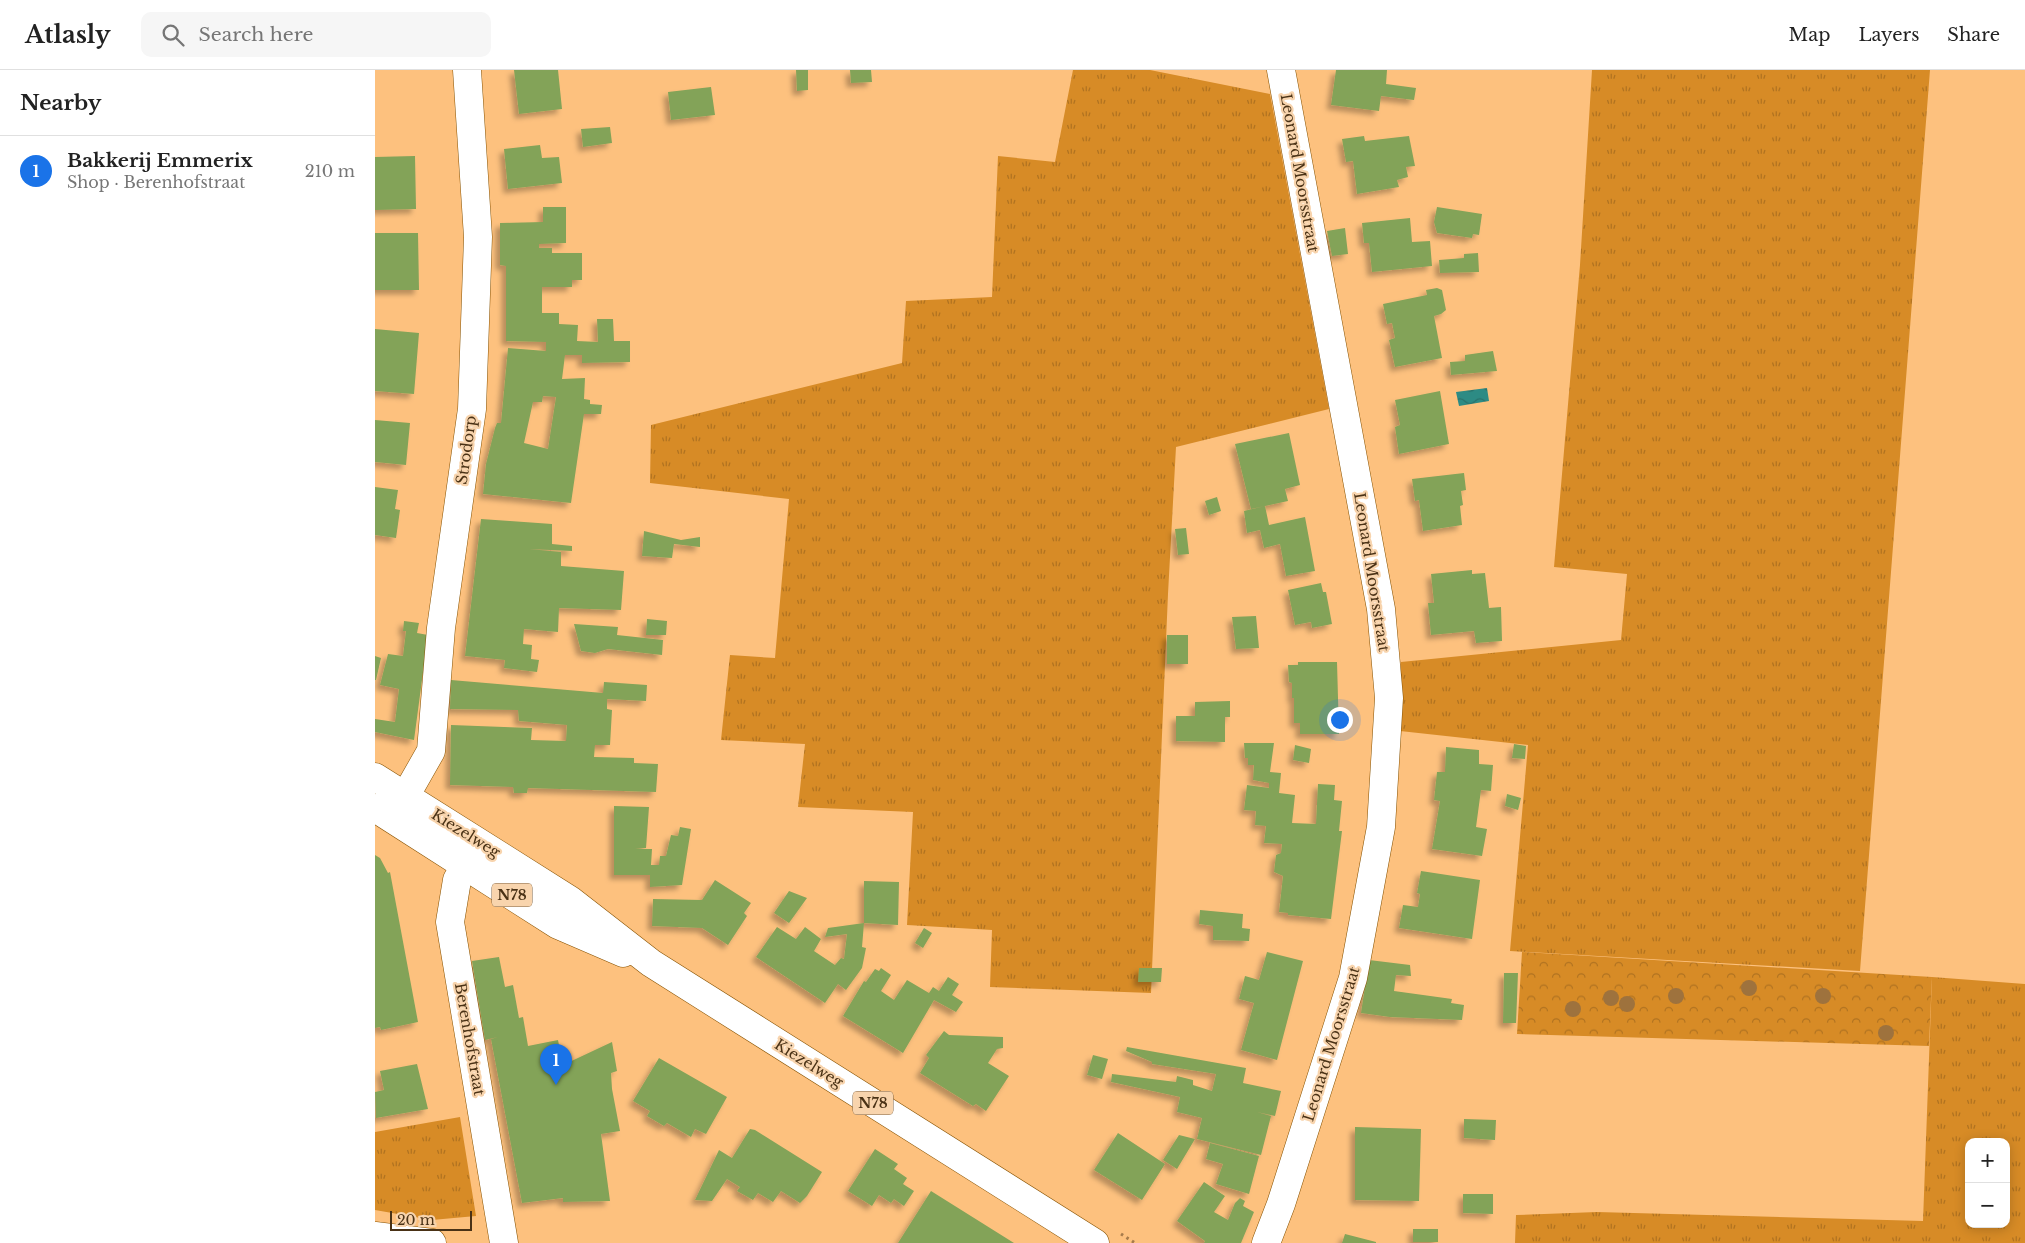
<!DOCTYPE html>
<meta charset="utf-8">
<style>
:root{--surface:#fff;--page:#f6f6f6;--text:#222;--muted:#767676;--line:#e0e0e0;--accent:#1a73e8}
body{margin:0;font-family:"Libre Baskerville",serif;background:var(--page);color:var(--text)}
.controls{position:absolute;right:15px;bottom:15px;display:grid;overflow:hidden;border-radius:10px;box-shadow:0 2px 12px #0003}
.controls button{width:45px;height:45px;display:grid;place-items:center;padding:0;border:0;border-bottom:1px solid var(--line);background:var(--surface);color:var(--text);font:25px sans-serif}
.scale{position:absolute;left:15px;bottom:12px;width:82px;box-sizing:border-box;padding-left:5px;border:2px solid #4a3216;border-top:0;font-size:14px;line-height:18px;white-space:nowrap;color:#4a3216;-webkit-text-stroke:4px #f8d4ad;paint-order:stroke}
.you{position:absolute;left:964px;top:649px;width:18px;height:18px;margin:-12px;border:4px solid #fff;border-radius:50%;background:#1a73e8;box-shadow:0 0 0 8px #1a73e833}
.badge{display:grid;place-items:center;width:32px;height:32px;border-radius:50%;background:var(--accent);color:#fff;font-size:16px;font-weight:700}
.pin{position:absolute;translate:-50% -41px;filter:drop-shadow(0 1px 2px #0008)}
.pin::after{content:'';position:absolute;top:26px;width:18px;height:15px;background:inherit;clip-path:polygon(0 0,100% 0,50% 100%)}
.list{margin:0;padding:0;list-style:none}
h2{display:flex;justify-content:space-between;align-items:center;height:65px;margin:0;padding:0 20px;font-size:21px}
h2 small{font-size:16px;font-weight:400;color:var(--muted)}
.list li{display:grid;grid-template-columns:32px 1fr auto;gap:15px;align-items:center;box-sizing:border-box;height:70px;padding:0 20px;border-top:1px solid var(--line)}
.list b{display:block;font-size:19px;white-space:nowrap}
.list p{margin:0;font-size:16px;white-space:nowrap;color:var(--muted)}
.list em{font-size:16px;font-style:normal;color:var(--muted)}
.icon{flex:none;width:28px;height:28px;fill:none;stroke:currentColor;stroke-width:2;stroke-linecap:round;stroke-linejoin:round}
.map{position:relative;flex:none;width:1650px;height:1173px;overflow:hidden}
header{display:flex;align-items:center;gap:30px;box-sizing:border-box;height:70px;padding:0 25px;background:var(--surface);border-bottom:1px solid var(--line)}
header strong{font-size:24px}
nav{display:flex;gap:28px;margin-inline-start:auto;font-size:18px}
.search{width:350px;height:45px;background:var(--page);display:flex;align-items:center;gap:12px;box-sizing:border-box;padding:0 18px;border-radius:10px;color:var(--muted);font-size:19px}
main{display:flex}
aside{flex:1;background:var(--surface)}
.map>svg:first-child{display:block}
</style>
<header>
<strong>Atlasly</strong>
<div class="search"><svg class="icon" aria-label="search" viewBox="0 0 24 24"><circle cx="10" cy="10" r="6"/><path d="M15 15l6 6"/></svg>Search here</div>
<nav><a>Map</a><a>Layers</a><a>Share</a></nav>
</header>
<main>
<aside>
<h2>Nearby<small></small></h2>
<ul class="list">
<li><span class="badge">1</span><div><b>Bakkerij Emmerix</b><p>Shop · Berenhofstraat</p></div><em>210 m</em></li>
</ul>
</aside>
<div class="map">
<svg width="1650" height="1173" viewBox="0 0 1650 1173">
<defs>
<pattern id="grass-tufts" width="24" height="20" patternUnits="userSpaceOnUse" patternTransform="scale(1.25)"><rect width="24" height="20" fill="#d78b26"/><path d="M3 7l-1-3M5 7V3M7 7l1-3M15 17l-1-3M17 17v-4M19 17l1-3" fill="none" stroke="#b07220"/></pattern>
<pattern id="forest-crowns" width="20" height="18" patternUnits="userSpaceOnUse" patternTransform="scale(1.25)"><rect width="20" height="18" fill="#d78b26"/><path d="M2 6a3 3 0 1 1 6 0M12 15a3 3 0 1 1 6 0" fill="none" stroke="#b07220"/></pattern>
<pattern id="water-waves" width="16" height="10" patternUnits="userSpaceOnUse" patternTransform="scale(1.25)"><rect width="16" height="10" fill="#2d8b84"/><path d="M0 5q4-4 8 0t8 0" fill="none" stroke="#28726b"/></pattern>
<filter id="shadow"><feDropShadow dx="-4.5" dy="4.5" stdDeviation="2.5" flood-color="#0004"/></filter>
</defs>
<rect width="100%" height="100%" fill="#fdc17e"/>
<path fill="url(#grass-tufts)" fill-rule="evenodd" d="M698,0H775L895,24L954,339L801,377L793,524L776,923L615,917L617,860L532,855L538,742L423,737L430,674L346,670L355,585L400,588L414,429L275,413L276,355L527,293L531,231L617,227L623,86L680,92Z
M1217,0H1555L1485,901L1135,881L1153,675L1025,661L1026,592L1246,570L1252,504L1179,497L1205,195Z
M1557,907L1650,914V1173H1140L1141,1145L1222,1142L1548,1151ZM1594,1072H1631V1154H1594Z
M85,1047L101,1146L57,1150L0,1140V1062Z"/>
<path fill="url(#forest-crowns)" d="M1147,882L1557,907L1554,976L1142,964Z"/>
<path fill="url(#water-waves)" d="M1112,318L1114,331L1084,336L1081,322Z"/>
<path fill="#83a358" fill-rule="evenodd" filter="url(#shadow)" d="M139,0H183L187,39L144,44Z
M421,0H433V20L422,21Z
M475,0H496L497,12L476,13Z
M961,0H1012L1011,14L1041,18L1039,30L1006,26L1004,41L956,35Z
M336,17L340,45L296,50L293,22Z
M235,57L237,73L208,77L206,59Z
M989,66L990,71L1034,66L1040,96L1031,97L1033,107L1022,110L1024,117L982,124L978,91L971,92L967,69Z
M165,75L167,88L184,87L187,113L133,119L129,79Z
M40,86L41,139L0,140V87Z
M168,137H191V173L164,174V178H177V183H207V210H197V217H167V243H184V254L203,255L202,271L223,272L222,249H238L239,271H255V292L207,293V285H190L187,309L210,308L209,329L215,330V334L227,335L226,344H209L196,433L108,424L111,394L120,358L122,353H126L133,278L171,281V272L131,271V196L125,195V153L168,152ZM168,326L181,327L173,379L149,373L158,332H167Z
M1062,137L1107,144L1104,165L1098,164L1097,168L1062,163L1059,152Z
M1035,148L1037,172L1055,171L1057,196L997,202L994,173H989L987,153Z
M970,158L973,184L957,186L952,161Z
M0,163H43L44,220H0Z
M1103,183L1104,202L1065,203L1064,190L1089,188V184Z
M1062,218L1067,220L1071,240L1066,244L1059,246L1067,288L1020,297L1014,270L1020,268L1017,253L1012,254L1008,234L1052,225L1051,220Z
M0,259L44,263L39,324L0,321Z
M1118,281L1122,301L1076,305L1075,292L1090,291V285Z
M1065,321L1074,374L1024,384L1020,357L1025,355L1020,330Z
M0,350L35,353L31,395L0,392Z
M914,363L925,415L910,419L913,431L876,439L860,374Z
M1089,403L1091,420L1086,421L1088,435L1085,436L1087,455L1048,461L1044,430L1040,431L1037,409Z
M0,417L23,420L20,439L25,440L21,468L0,465Z
M842,427L846,441L834,445L830,431Z
M890,436L894,455L930,447L940,501L911,506L905,474L889,478L885,460L872,463L869,441Z
M106,449L177,454V474L197,476V481L154,479L186,482V496L249,501L246,540L184,538L183,562L149,559L148,574L157,575L156,589L164,590L162,602L129,598L130,590L90,586Z
M811,458L814,484L803,485L800,459Z
M269,461L306,470L325,467V477L299,474L297,488L267,486Z
M1097,500V504L1110,503L1114,538L1126,537L1127,571L1101,573L1099,561L1056,565L1053,533H1059L1056,504Z
M946,513L948,522H951L957,554L937,558L936,552L920,555L913,520Z
M881,546L884,578L861,579L857,547Z
M272,549L292,551L291,565H271Z
M29,551L44,553L42,563L53,565L39,670L0,662V649L20,652L24,619L5,615L13,584L28,586L31,561H28Z
M199,554L243,557L242,565L288,570L287,585L233,579L220,583L206,581Z
M792,565H813V594H792Z
M0,586L6,588L1,610H0Z
M923,592H962L964,664H925V653H919V628H917V613L914,612L913,595H923Z
M76,610L228,623L229,612L272,615L271,631L232,629V639L237,640L235,675H220L219,687L259,688V693L283,694L281,722L153,718L152,723H139L138,717L75,715L76,655L157,658L156,670L191,671L192,655L144,651L143,640L75,639Z
M855,631V647H850V672L801,671V646H820V632Z
M869,673H899L895,702L906,703L904,723L920,725L917,753L941,754L943,714L960,715L959,730L967,731L964,761H967L956,849L913,845V843L904,842L908,806L899,802L901,785L906,783L907,774L889,773L891,756L880,755L881,741L869,740L872,715L894,718V713L878,710L879,695H873V688H870Z
M1139,674L1151,676L1150,689L1137,688Z
M920,675L936,679L934,693L918,690Z
M1071,677L1104,680V694L1118,695L1116,721L1106,720L1101,757L1112,759L1107,786L1057,779L1065,731L1059,730L1062,702H1070Z
M1132,724L1146,728L1143,740L1130,736Z
M239,736L274,737L271,778L260,779H277L276,795H284L285,786H291L296,765L303,766L305,757L316,759L307,815L275,817V805H239Z
M0,785L5,788L13,803L15,802L43,952L6,960L5,957L0,958Z
M1046,801L1105,810L1097,869L1024,858L1028,835L1043,837L1045,824L1042,823Z
M340,810L376,833L369,843L372,846L353,875L327,858L277,856L278,829L327,830Z
M489,811L524,812L523,855L489,853Z
M414,821L432,828L414,853L399,843Z
M825,840L868,844L867,858L875,859L874,871L838,870V856L824,854Z
M489,853L487,877L491,878L487,898L471,920L463,914L450,933L381,887L402,857L421,869L430,857L446,869L439,881L460,895L466,888L469,889L472,864L450,867L453,858Z
M549,858L557,863L548,878L540,873Z
M892,882L928,891L902,990L866,980L879,933L864,929L870,906L884,910Z
M124,887L130,917L138,915L144,948L148,947L153,976L183,970L188,995L237,972L242,1001L236,1003L237,1019L245,1061L226,1064L235,1131L188,1132V1128L147,1133L116,969L123,967L110,970L97,891Z
M994,890L1035,895L1036,906L1021,905L1019,921L1077,929L1076,933L1089,935L1087,950L1015,947L986,943Z
M506,898L516,905L506,921L519,930L532,910L554,923L558,917L564,921L573,907L584,914L577,925L588,932L581,942L559,930L528,983L468,946L489,911L491,912L500,899L504,901Z
M764,898H787L786,912H763Z
M1129,903H1143L1141,953H1128Z
M569,961L574,965L628,967V978L622,979L613,993L634,1006L611,1041L601,1034L598,1036L545,1003L554,988L551,985Z
M752,977L871,998L868,1013L906,1021L900,1046L882,1042L896,1046L886,1085L822,1069L827,1048L802,1042L805,1027L736,1012L737,1004L801,1012L802,1006L818,1010V1015L837,1021L841,1004L777,994V992L751,981Z
M718,985L733,989L727,1009L712,1005Z
M284,988L352,1027L331,1064L320,1059L316,1067L292,1053L289,1056L272,1046L275,1041L258,1031Z
M42,994L53,1039L1,1048L0,1022L9,1020L5,1001Z
M1089,1049L1121,1050L1120,1070L1089,1068Z
M980,1057L1046,1059L1044,1131L980,1130Z
M375,1059L380,1060L447,1102L432,1126L425,1133L406,1121L398,1132L383,1123L378,1130L362,1121L365,1117L352,1109L337,1131L320,1130L344,1080L357,1088Z
M743,1063L790,1094L767,1130L719,1100Z
M804,1065L820,1069L802,1099L788,1090Z
M835,1073L884,1086L874,1124L841,1114L848,1094L831,1089Z
M500,1079L523,1094L519,1099L532,1108L528,1114L539,1121L529,1136L519,1129L516,1133L504,1125L497,1136L473,1121Z
M829,1112L850,1126L839,1142L853,1150L860,1133L865,1128L870,1131L868,1136L879,1142L866,1173H829L830,1171L802,1151Z
M556,1121L639,1173H523Z
M1088,1124H1118V1144L1088,1143Z
M1038,1159H1063V1172H1038Z
M970,1164L1001,1172V1173H967Z"/>
<g fill="none" stroke-linecap="round" stroke-linejoin="round">
<defs>
<path id="street" d="M19,746L56,681L66,558L97,339L103,167L92,0
M102,775L82,810L75,852L129,1173
M0,1166L57,1173
M891,1173L906,1134L978,908L1006,757L1014,628L1006,539L906,0"/>
<path id="primary" d="M0,707L195,830L276,893L720,1173
M0,738L183,855L248,883"/>
</defs>
<use href="#street" stroke="#875200" stroke-width="29"/>
<use href="#primary" stroke="#875200" stroke-width="29"/>
<path stroke="#a67b4b" stroke-width="3" stroke-dasharray="2.5 4" stroke-linecap="butt" d="M746,1164L760,1173"/>
<use href="#street" stroke="#fff" stroke-width="28"/>
<use href="#primary" stroke="#fff" stroke-width="28"/>
</g>
<g fill="#9e723d">
<circle cx="1374" cy="918" r="8"/>
<circle cx="1301" cy="926" r="8"/>
<circle cx="1448" cy="926" r="8"/>
<circle cx="1236" cy="928" r="8"/>
<circle cx="1252" cy="934" r="8"/>
<circle cx="1198" cy="939" r="8"/>
<circle cx="1511" cy="963" r="8"/>
</g>
<g text-anchor="middle" dominant-baseline="central" stroke-width="4.5" stroke-linejoin="round" paint-order="stroke">
<g fill="#f8d4ad" stroke="#7e6343" stroke-width="1">
<rect x="117" y="813.5" width="40" height="23" rx="4"/>
<rect x="478" y="1021.5" width="40" height="23" rx="4"/>
</g>
<g font-size="14" font-weight="bold" fill="#4a3216">
<text x="137" y="825">N78</text>
<text x="498" y="1033">N78</text>
</g>
<g font-size="15" fill="#4a3216" stroke="#f8d4ad">
<text transform="translate(925 103) rotate(80)">Leonard Moorsstraat</text>
<text transform="translate(91 380) rotate(-82)">Strodorp</text>
<text transform="translate(997 502) rotate(81)">Leonard Moorsstraat</text>
<text transform="translate(91 763) rotate(32)">Kiezelweg</text>
<text transform="translate(95 969) rotate(80)">Berenhofstraat</text>
<text transform="translate(956 974) rotate(-73)">Leonard Moorsstraat</text>
<text transform="translate(434 993) rotate(32)">Kiezelweg</text>
</g>
</g>
</svg>
<div class="controls">
<button>+</button>
<button>−</button>
</div>
<div class="scale">20 m</div>
<div class="you"></div>
<div class="pin badge" style="left:181px;top:1015px">1</div>
</div>
</main>
